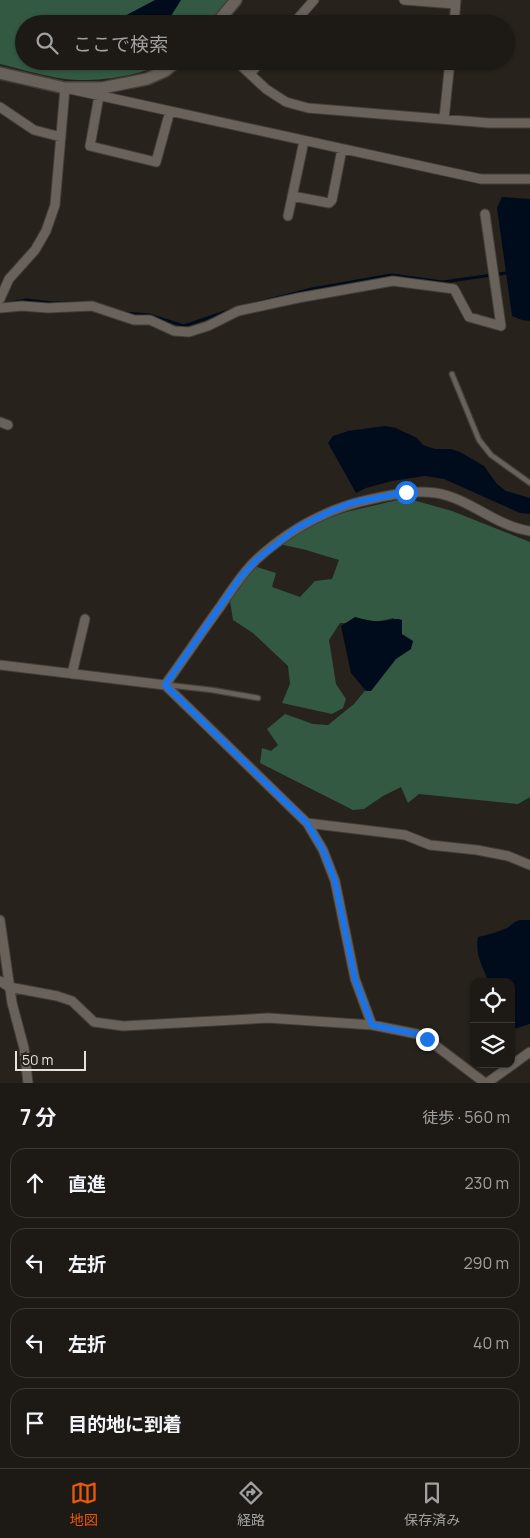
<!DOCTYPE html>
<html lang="ja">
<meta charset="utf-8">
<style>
:root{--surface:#1d1a15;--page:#2a2722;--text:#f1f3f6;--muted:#a0a1a0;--line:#3b3834;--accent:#ea580c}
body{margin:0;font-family:Manrope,"Noto Sans JP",sans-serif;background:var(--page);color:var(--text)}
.controls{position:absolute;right:15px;bottom:15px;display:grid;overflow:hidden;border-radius:10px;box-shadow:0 1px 4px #0004}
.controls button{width:45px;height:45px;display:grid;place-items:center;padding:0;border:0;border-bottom:1px solid var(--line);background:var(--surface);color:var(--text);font:25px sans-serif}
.scale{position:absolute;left:15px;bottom:12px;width:71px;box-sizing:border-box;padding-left:5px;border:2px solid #e5e1dd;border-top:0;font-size:14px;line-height:18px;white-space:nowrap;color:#e5e1dd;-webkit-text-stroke:4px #27221c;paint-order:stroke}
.stop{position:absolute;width:15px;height:15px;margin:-11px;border:4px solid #1a73e8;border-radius:50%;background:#fff}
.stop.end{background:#1a73e8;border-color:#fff;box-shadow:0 1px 5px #0008}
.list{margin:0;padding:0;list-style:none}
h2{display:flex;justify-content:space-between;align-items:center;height:65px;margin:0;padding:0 20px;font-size:21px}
h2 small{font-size:16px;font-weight:400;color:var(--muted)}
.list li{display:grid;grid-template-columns:32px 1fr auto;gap:15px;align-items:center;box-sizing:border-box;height:70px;margin:0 10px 10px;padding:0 10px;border:1px solid var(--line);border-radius:15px}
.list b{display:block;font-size:19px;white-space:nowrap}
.list em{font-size:16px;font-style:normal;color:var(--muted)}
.icon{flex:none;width:28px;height:28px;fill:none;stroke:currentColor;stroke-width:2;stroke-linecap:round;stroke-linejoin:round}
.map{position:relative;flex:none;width:530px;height:1083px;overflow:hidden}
.search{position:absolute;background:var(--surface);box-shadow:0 1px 4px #0004;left:15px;right:15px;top:15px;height:55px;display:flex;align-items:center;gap:12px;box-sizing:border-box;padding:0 18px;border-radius:28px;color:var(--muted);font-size:19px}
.sheet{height:385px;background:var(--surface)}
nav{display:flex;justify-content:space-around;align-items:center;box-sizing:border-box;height:70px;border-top:1px solid var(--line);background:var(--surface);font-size:14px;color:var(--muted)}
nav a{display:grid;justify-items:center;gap:2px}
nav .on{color:var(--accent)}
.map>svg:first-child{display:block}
</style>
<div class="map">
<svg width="530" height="1083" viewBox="0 0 530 1083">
<rect width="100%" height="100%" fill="#27221c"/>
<path fill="#335943" d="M0,0H229L209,24H24V61H167C144,76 93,83 65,79C43,76 21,69 0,64Z
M406,498L452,511L530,542V797L518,804L419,794L408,803L401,787L383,796L364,809L353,810L260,763L262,748L271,751L278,745L267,729L285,714L313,724L328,725L354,704L391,659L390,636L394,618L370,623H340L329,640L336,684L346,699L343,708L332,714L282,703L290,684L288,666L253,633L233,620L229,595L254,566L276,573L272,587L300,597L315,581L332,579L339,560L306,550L275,543L318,522L346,512Z"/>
<path fill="#000c1c" d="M155,0H181L166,24H117V20Z
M502,197L530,199V321L522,320L512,316L497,208Z
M385,426L396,428L417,438L423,445L435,449H451L460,452L484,466L497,484L506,491L530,498V514L520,513L444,479L425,476L392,481L366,488L356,493L328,443L333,436L348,431Z
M355,617C364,619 372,622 381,621C389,621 395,617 402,620V634L413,641L411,649L396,659L371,691H366L351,673L341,626Z
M521,920H530V1024L511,1030V982H489C482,966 475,954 478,937C488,935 498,932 507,928C512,925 514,921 521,920Z"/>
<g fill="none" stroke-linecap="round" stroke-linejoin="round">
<path stroke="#000c1c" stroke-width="3" d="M11,303L26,300L52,303H94
M244,306L312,289L391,275L443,282L506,273
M124,313L149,315L184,326L231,310"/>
<defs>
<path id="service" d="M452,374L479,440L491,455L530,483
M168,685L212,690L258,698"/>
<path id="minor" d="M404,0L455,4
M293,24L314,0
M454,24L456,0
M236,61L266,89L286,102L308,108L489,123H530
M250,74L261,61
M99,96L90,146L156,162L170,111
M0,107L34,130L61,137
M444,119L450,61
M292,196L329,203L332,200L342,149
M288,216L304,141
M0,299L9,279L35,250L46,231L55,205L65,88L481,179H530
M0,308L22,306L48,308L92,306L134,320H150L174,331L189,332L208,326L238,311L298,298L393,281L454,289L469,317L501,326L485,214
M0,422L8,425
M0,665L165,685L307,823L323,850L335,881L355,979L372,1025
M72,674L85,619
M165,685C184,659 201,633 220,607C231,591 242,573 257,559C290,529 328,508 372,499C394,494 414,490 436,493C469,498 495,526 530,531
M307,823L405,835L430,845L477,850L508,856L530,865
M0,920L12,1003L24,1048L28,1083
M0,981L9,987L57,996L72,1001L94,1022L123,1026L268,1018L372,1025L417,1034L427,1039L485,1083
M487,1083L530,1052"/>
<path id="tertiary" d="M216,24L236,0
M0,73L65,88H102L147,79L165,71L177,61"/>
</defs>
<use href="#service" stroke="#433e3a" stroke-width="7"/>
<use href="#minor" stroke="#433e3a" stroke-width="11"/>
<use href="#tertiary" stroke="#433e3a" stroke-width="14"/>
<use href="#service" stroke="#68625b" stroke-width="4.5"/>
<use href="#minor" stroke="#68625b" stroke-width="9"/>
<use href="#tertiary" stroke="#68625b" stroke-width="11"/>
</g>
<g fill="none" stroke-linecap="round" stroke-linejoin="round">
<path stroke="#1a73e8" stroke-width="6" d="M406,492L351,503L327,513L297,528L256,560L240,578L165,685L307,823L323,850L335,881L355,979L372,1025L417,1034L427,1039"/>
</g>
</svg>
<div class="controls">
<button><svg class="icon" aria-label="locate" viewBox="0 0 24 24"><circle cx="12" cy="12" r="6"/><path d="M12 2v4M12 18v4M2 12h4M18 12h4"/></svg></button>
<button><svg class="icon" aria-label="layers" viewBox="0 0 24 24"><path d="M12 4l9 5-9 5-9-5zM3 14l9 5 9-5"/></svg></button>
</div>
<div class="scale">50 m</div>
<div class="stop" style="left:406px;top:492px"></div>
<div class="stop end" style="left:427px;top:1039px"></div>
<div class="search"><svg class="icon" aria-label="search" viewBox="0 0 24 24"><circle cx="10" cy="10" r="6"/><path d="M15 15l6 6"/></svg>ここで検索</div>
</div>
<section class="sheet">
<h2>7 分<small>徒歩 · 560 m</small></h2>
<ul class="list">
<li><svg class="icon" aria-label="ahead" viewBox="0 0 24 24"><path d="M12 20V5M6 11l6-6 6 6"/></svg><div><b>直進</b></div><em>230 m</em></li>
<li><svg class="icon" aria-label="left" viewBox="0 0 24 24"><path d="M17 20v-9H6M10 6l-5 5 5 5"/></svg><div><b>左折</b></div><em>290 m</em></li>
<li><svg class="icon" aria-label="left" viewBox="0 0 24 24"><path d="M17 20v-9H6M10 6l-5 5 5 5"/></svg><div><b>左折</b></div><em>40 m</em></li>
<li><svg class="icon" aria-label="arrive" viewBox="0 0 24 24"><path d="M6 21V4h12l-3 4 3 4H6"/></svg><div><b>目的地に到着</b></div></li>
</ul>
</section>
<nav>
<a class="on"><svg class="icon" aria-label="map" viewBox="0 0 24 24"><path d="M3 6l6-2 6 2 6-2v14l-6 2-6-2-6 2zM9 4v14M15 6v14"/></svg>地図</a>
<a><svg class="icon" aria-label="directions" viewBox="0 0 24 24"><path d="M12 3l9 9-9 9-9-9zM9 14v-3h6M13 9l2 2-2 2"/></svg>経路</a>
<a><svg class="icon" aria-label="saved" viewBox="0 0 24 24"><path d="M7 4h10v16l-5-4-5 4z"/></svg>保存済み</a>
</nav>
